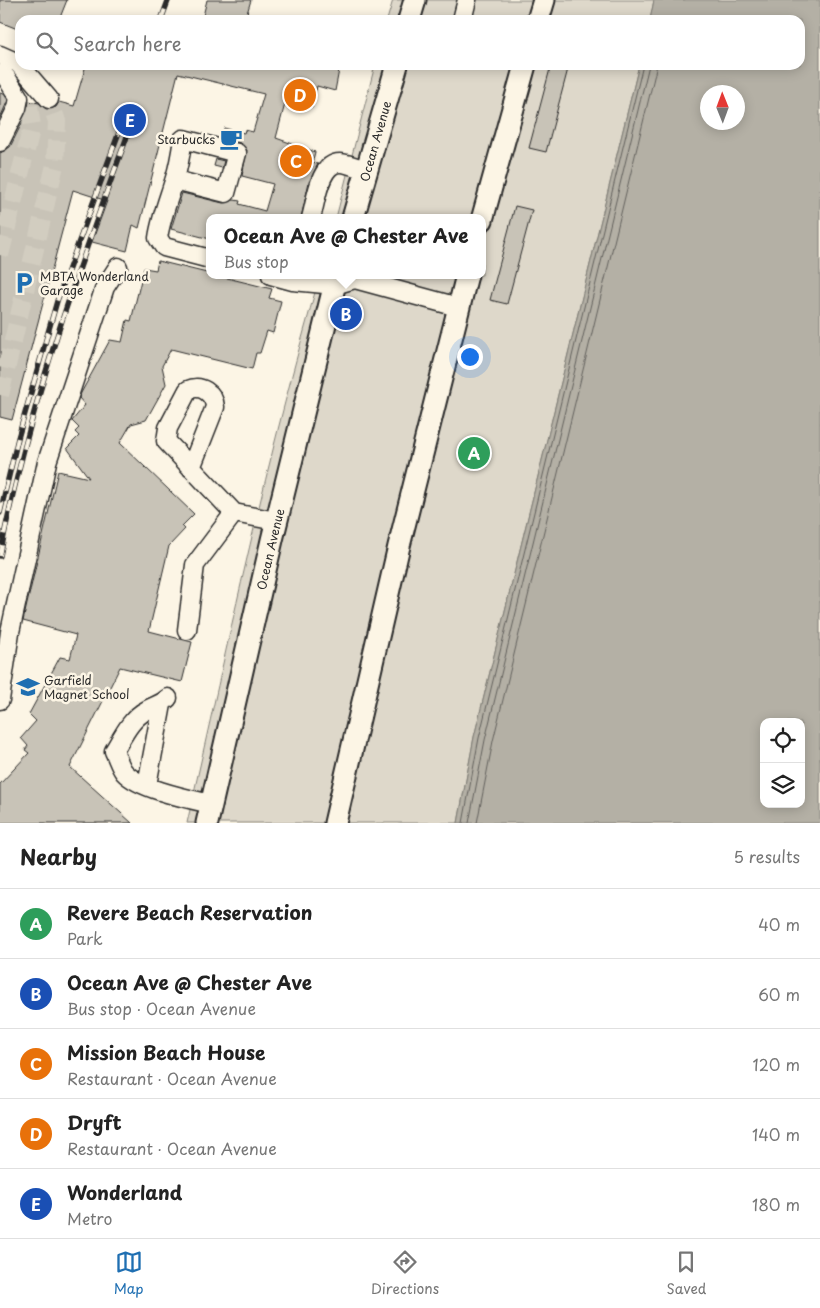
<!DOCTYPE html>
<meta charset="utf-8">
<style>
:root{--surface:#fff;--page:#f2f2f2;--text:#222;--muted:#767676;--line:#e0e0e0;--accent:#1f6fb2}
body{margin:0;font-family:"Playpen Sans",sans-serif;background:var(--page);color:var(--text)}
.controls{position:absolute;right:15px;bottom:15px;display:grid;overflow:hidden;border-radius:10px;box-shadow:0 2px 12px #0003}
.controls button{width:45px;height:45px;display:grid;place-items:center;padding:0;border:0;border-bottom:1px solid var(--line);background:var(--surface);color:var(--text);font:25px sans-serif}
.compass{position:absolute;left:700px;top:85px;width:45px;height:45px;border-radius:50%;background:var(--surface);box-shadow:0 2px 12px #0003;rotate:359deg}
.you{position:absolute;left:469px;top:356px;width:18px;height:18px;margin:-12px;border:4px solid #fff;border-radius:50%;background:#1a73e8;box-shadow:0 0 0 8px #1a73e833}
.badge{display:grid;place-items:center;width:32px;height:32px;border-radius:50%;background:var(--accent);color:#fff;font-size:16px;font-weight:700}
.pin{position:absolute;translate:-50% -50%;border:2px solid #fff;box-shadow:0 1px 5px #0006}
.popup{position:absolute;left:206px;top:214px;width:280px;height:65px;box-sizing:border-box;display:grid;place-content:center;border-radius:10px;background:var(--surface);filter:drop-shadow(0 1px 4px #0005);font-size:16px;white-space:nowrap;color:var(--muted)}
.popup b{font-size:19px;color:var(--text)}
.popup::after{content:'';position:absolute;left:50%;top:100%;margin-left:-10px;border:10px solid transparent;border-top-color:var(--surface)}
.list{margin:0;padding:0;list-style:none}
h2{display:flex;justify-content:space-between;align-items:center;height:65px;margin:0;padding:0 20px;font-size:21px}
h2 small{font-size:16px;font-weight:400;color:var(--muted)}
.list li{display:grid;grid-template-columns:32px 1fr auto;gap:15px;align-items:center;box-sizing:border-box;height:70px;padding:0 20px;border-top:1px solid var(--line)}
.list b{display:block;font-size:19px;white-space:nowrap}
.list p{margin:0;font-size:16px;white-space:nowrap;color:var(--muted)}
.list em{font-size:16px;font-style:normal;color:var(--muted)}
.icon{flex:none;width:28px;height:28px;fill:none;stroke:currentColor;stroke-width:2;stroke-linecap:round;stroke-linejoin:round}
.map{position:relative;flex:none;width:820px;height:823px;overflow:hidden}
.search{position:absolute;background:var(--surface);box-shadow:0 2px 12px #0003;left:15px;right:15px;top:15px;height:55px;display:flex;align-items:center;gap:12px;box-sizing:border-box;padding:0 18px;border-radius:15px;color:var(--muted);font-size:19px}
.sheet{height:415px;background:var(--surface)}
nav{display:flex;justify-content:space-around;align-items:center;box-sizing:border-box;height:70px;border-top:1px solid var(--line);background:var(--surface);font-size:14px;color:var(--muted)}
nav a{display:grid;justify-items:center;gap:2px}
nav .on{color:var(--accent)}
.map>svg:first-child{display:block}
</style>
<div class="map">
<svg width="820" height="823" viewBox="0 0 820 823">
<rect width="100%" height="100%" fill="#fcf5e5"/>
<filter id="ink" filterUnits="userSpaceOnUse"><feTurbulence type="fractalNoise" baseFrequency=".02" numOctaves="2"/><feDisplacementMap in="SourceGraphic" scale="10" xChannelSelector="R" yChannelSelector="G"/><feConvolveMatrix kernelMatrix="1 2 1 2 8 2 1 2 1" color-interpolation-filters="sRGB"/></filter>
<g filter="url(#ink)">
<path fill="#ded8ca" stroke="#84827a" d="M393,0H654L650,20H387Z
M375,65H639L474,737L458,823H187C229,640 267,455 320,275H482V218H336Z"/>
<path fill="#b4b0a5" stroke="#7d7b74" fill-rule="evenodd" d="M654,0H820V823H458L474,737L639,65H800V20H650ZM708,92H738V122H708ZM764,722H801V804H764Z"/>
<g fill="none" stroke-linecap="round" stroke-linejoin="round">
<path stroke="#62605c" stroke-width="1" d="M463,823L479,738L643,65
M469,823L485,740L649,65
M477,823L493,741L657,65"/>
</g>
<path fill="#c8c3b7" stroke="#2b2b2b" d="M0,0H67L59,20H20V30L0,22Z
M207,0H251L245,20H202Z
M86,65H319L339,70L335,91L317,86L312,107L286,100L276,138L315,152L312,163L318,164L309,182L301,218H210V239L171,229L182,193L223,203L234,200L240,201L239,204L265,211L273,184L242,176L247,150L240,143L222,138L224,128L244,133L245,130L253,132L264,94L178,73L139,228L133,225L127,251L92,242L107,201L73,190L12,420L0,417V153L10,147L27,113L29,101L39,103L46,109L56,107L59,102L74,106Z
M551,65H569L546,152L529,148Z
M0,93L4,94L8,100L0,118Z
M216,159L224,161L222,168L214,166Z
M515,206L532,210L507,304L490,300Z
M158,261L272,289L269,298L281,301L273,333L267,331L260,353H256L252,369L171,349L162,366L166,384L146,420L131,424L120,443L194,514L182,526L185,529L169,546L149,631L192,642L182,682L120,667L70,767L132,823H0V784L29,753L25,750L28,746L21,738L36,721L29,714L60,657L70,659L76,635L23,621L58,471L89,478L67,448L79,436L75,432L79,428L72,421L85,405L79,398L81,393L110,340L122,342L127,320L131,321L144,268L156,270Z"/>
<g fill="none" stroke-linecap="round" stroke-linejoin="round">
<path stroke="#d2cdc0" stroke-width="18" stroke-dasharray="18 9" stroke-linecap="butt" d="M0,255L32,126L28,101
M0,395L55,165L57,121L49,99"/>
<defs>
<path id="minor" d="M462,20L467,0
M0,55L18,63L49,99
M0,74L6,77L19,98L17,108L0,142
M175,180L226,193L237,153L183,139C181,152 179,165 175,178C169,198 161,217 158,238L164,247L210,259
M311,218C316,202 319,163 340,163C348,163 359,168 367,171
M271,275L293,281L335,285L355,279L458,307
M191,468L215,407C214,393 201,384 188,390L168,428L166,441L234,513L276,521
M187,630L195,565L234,513
M168,698C161,705 155,705 147,710C131,718 123,736 114,751C117,757 120,767 124,772C139,789 189,799 211,804
M0,700L10,632L47,462L105,287L118,267
M147,785L162,704"/>
<g id="major">
<path d="M409,20L415,0"/>
<path d="M538,20L544,0"/>
<path id="s1" d="M353,218L397,65"/>
<path d="M482,220L525,65"/>
<path id="s2" d="M207,823L272,540L337,275"/>
<path d="M335,823L399,546L467,275"/>
</g>
</defs>
<use href="#minor" stroke="#2b2b2b" stroke-width="21"/>
<use href="#major" stroke="#2b2b2b" stroke-width="25"/>
<use href="#minor" stroke="#fcf5e5" stroke-width="18"/>
<use href="#major" stroke="#fcf5e5" stroke-width="21"/>
<defs>
<path id="rail" d="M161,20L168,1
M0,513L18,438L57,301L125,116
M0,556C28,406 81,260 134,118"/>
</defs>
<use href="#rail" stroke="#2b2b2b" stroke-width="5.5"/>
<use href="#rail" stroke="#fcf5e5" stroke-width="4" stroke-dasharray="11" stroke-linecap="butt"/>
</g>
</g>
<defs>
<symbol id="cafe-bare" viewBox="-9 -9 18 18"><path d="M-5.5-4.5H6V0H3Q3 3.5 0 3.5H-2.5Q-5.5 3.5-5.5 0ZM3-3.2v2h1.7v-2ZM-6 4.5H4V6H-6Z" fill="#1f6fb2" stroke="#fcf5e5" stroke-width="2.5" paint-order="stroke"/></symbol>
<symbol id="parking-bare" viewBox="-9 -9 18 18"><path d="M-3.5-5.5H1a3.5 3.5 0 0 1 0 7H-1V5.5H-3.5ZM-1-3.4V-.6H.8a1.4 1.4 0 0 0 0-2.8Z" fill="#1f6fb2" stroke="#fcf5e5" stroke-width="2.5" paint-order="stroke"/></symbol>
<symbol id="school-bare" viewBox="-9 -9 18 18"><path d="M0-5L7-2L0 1L-7-2ZM-4 1L0 2.5L4 1V4Q0 6-4 4Z" fill="#1f6fb2" stroke="#fcf5e5" stroke-width="2.5" paint-order="stroke"/></symbol>
</defs>
<g fill-rule="evenodd">
<use href="#cafe-bare" x="215" y="123" width="32" height="32"/>
<use href="#parking-bare" x="8" y="267" width="32" height="32"/>
<use href="#school-bare" x="12" y="671" width="32" height="32"/>
</g>
<g text-anchor="middle" dominant-baseline="central" stroke-width="5" stroke-linejoin="round" paint-order="stroke">
<g font-size="12" fill="#2b2b2b" stroke="#fcf5e5" text-anchor="start">
<text x="215" y="139" text-anchor="end">Starbucks</text>
<text x="40" y="276">MBTA Wonderland<tspan x="40" dy="14">Garage</tspan></text>
<text x="44" y="680">Garfield<tspan x="44" dy="14">Magnet School</tspan></text>
</g>
<g font-size="12" fill="#2b2b2b" stroke="#fcf5e5">
<text stroke="none"><textPath href="#s1" startOffset="80">Ocean Avenue</textPath></text>
<text stroke="none"><textPath href="#s2" startOffset="281">Ocean Avenue</textPath></text>
</g>
</g>
</svg>
<div class="controls">
<button><svg class="icon" aria-label="locate" viewBox="0 0 24 24"><circle cx="12" cy="12" r="6"/><path d="M12 2v4M12 18v4M2 12h4M18 12h4"/></svg></button>
<button><svg class="icon" aria-label="layers" viewBox="0 0 24 24"><path d="M12 4l9 5-9 5-9-5zM3 14l9 5 9-5"/></svg></button>
</div>
<svg class="compass" viewBox="-18 -18 36 36"><path d="M0-13l5 13h-10z" fill="#e53935"/><path d="M0 13l5-13h-10z" fill="#767676"/></svg>
<div class="you"></div>
<div class="pin badge" style="left:474px;top:453px;background:#2e9e5b">A</div>
<div class="pin badge" style="left:346px;top:314px;background:#1a4fb4">B</div>
<div class="popup"><b>Ocean Ave @ Chester Ave</b>Bus stop</div>
<div class="pin badge" style="left:296px;top:161px;background:#e8710a">C</div>
<div class="pin badge" style="left:300px;top:95px;background:#e8710a">D</div>
<div class="pin badge" style="left:130px;top:120px;background:#1a4fb4">E</div>
<div class="search"><svg class="icon" aria-label="search" viewBox="0 0 24 24"><circle cx="10" cy="10" r="6"/><path d="M15 15l6 6"/></svg>Search here</div>
</div>
<section class="sheet">
<h2>Nearby<small>5 results</small></h2>
<ul class="list">
<li><span class="badge" style="background:#2e9e5b">A</span><div><b>Revere Beach Reservation</b><p>Park</p></div><em>40 m</em></li>
<li><span class="badge" style="background:#1a4fb4">B</span><div><b>Ocean Ave @ Chester Ave</b><p>Bus stop · Ocean Avenue</p></div><em>60 m</em></li>
<li><span class="badge" style="background:#e8710a">C</span><div><b>Mission Beach House</b><p>Restaurant · Ocean Avenue</p></div><em>120 m</em></li>
<li><span class="badge" style="background:#e8710a">D</span><div><b>Dryft</b><p>Restaurant · Ocean Avenue</p></div><em>140 m</em></li>
<li><span class="badge" style="background:#1a4fb4">E</span><div><b>Wonderland</b><p>Metro</p></div><em>180 m</em></li>
</ul>
</section>
<nav>
<a class="on"><svg class="icon" aria-label="map" viewBox="0 0 24 24"><path d="M3 6l6-2 6 2 6-2v14l-6 2-6-2-6 2zM9 4v14M15 6v14"/></svg>Map</a>
<a><svg class="icon" aria-label="directions" viewBox="0 0 24 24"><path d="M12 3l9 9-9 9-9-9zM9 14v-3h6M13 9l2 2-2 2"/></svg>Directions</a>
<a><svg class="icon" aria-label="saved" viewBox="0 0 24 24"><path d="M7 4h10v16l-5-4-5 4z"/></svg>Saved</a>
</nav>
